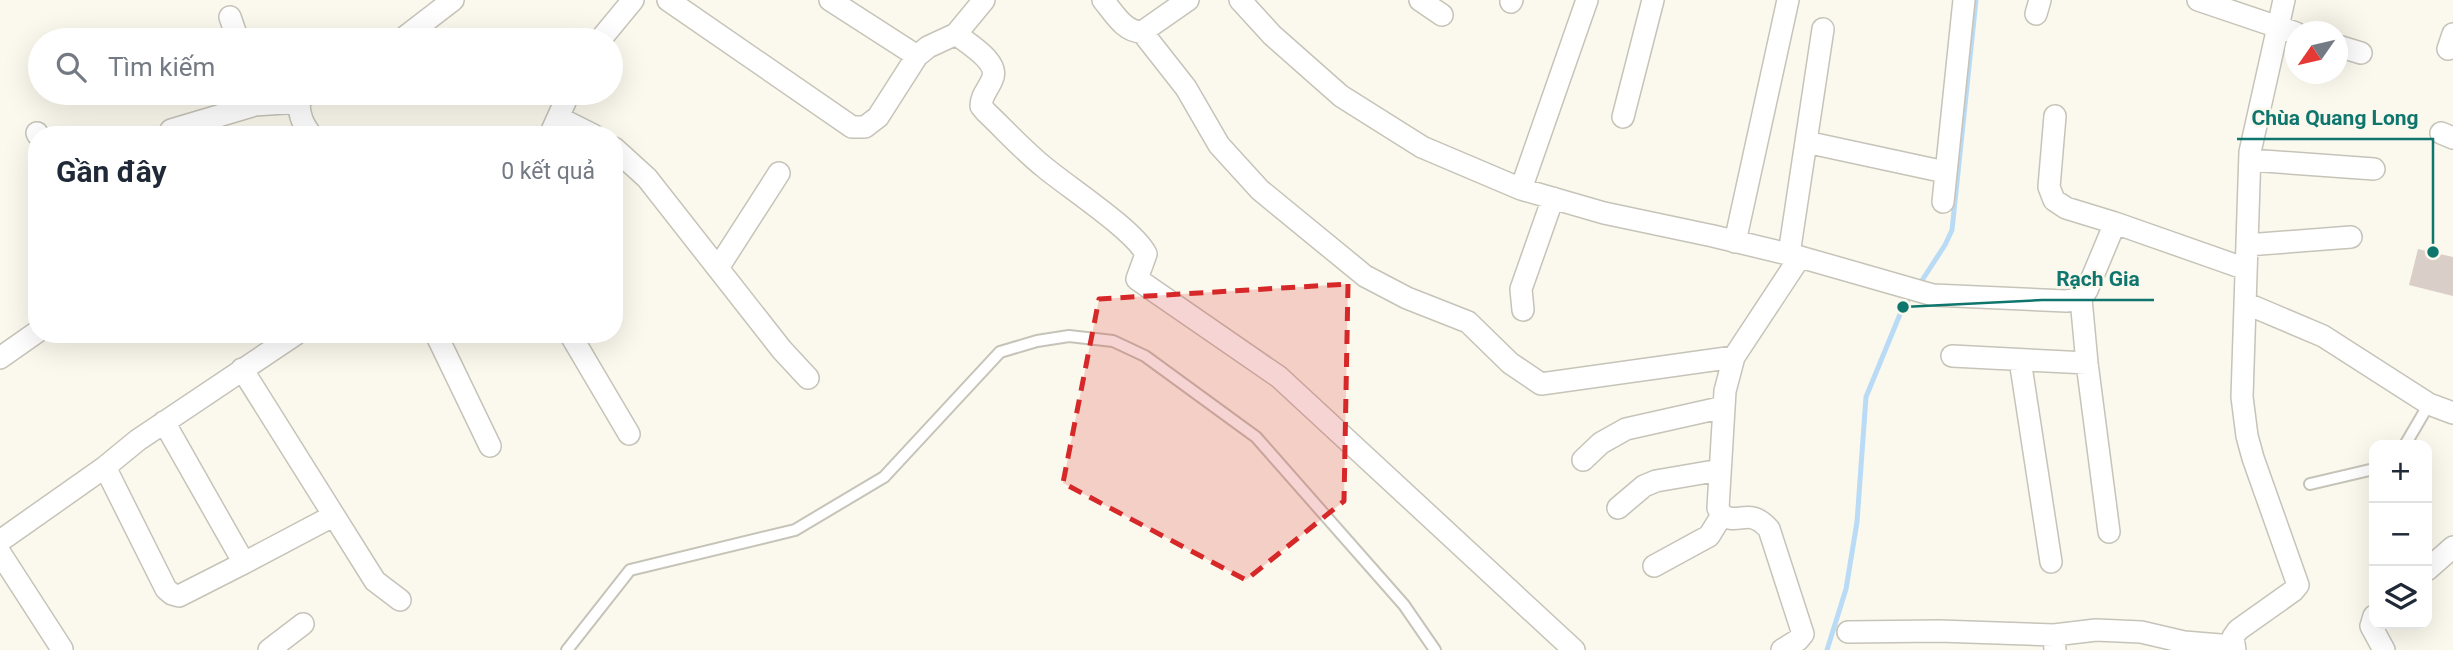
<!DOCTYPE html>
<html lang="vi">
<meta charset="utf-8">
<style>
:root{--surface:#fff;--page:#f2f2f3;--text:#1f2937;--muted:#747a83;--line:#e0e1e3}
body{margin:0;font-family:Roboto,sans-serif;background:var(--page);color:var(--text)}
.controls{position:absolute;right:21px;bottom:21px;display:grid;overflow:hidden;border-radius:14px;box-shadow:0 7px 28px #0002}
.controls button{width:63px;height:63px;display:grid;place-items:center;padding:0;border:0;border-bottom:2px solid var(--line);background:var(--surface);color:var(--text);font:35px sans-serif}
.compass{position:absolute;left:2285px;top:21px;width:63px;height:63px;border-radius:50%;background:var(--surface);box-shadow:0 7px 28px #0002;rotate:236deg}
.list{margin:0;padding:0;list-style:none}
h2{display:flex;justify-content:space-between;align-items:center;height:91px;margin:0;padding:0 28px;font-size:30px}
h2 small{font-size:23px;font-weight:400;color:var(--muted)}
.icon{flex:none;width:38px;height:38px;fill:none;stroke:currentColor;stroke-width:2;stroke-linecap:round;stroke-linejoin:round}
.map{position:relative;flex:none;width:2453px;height:650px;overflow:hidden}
.search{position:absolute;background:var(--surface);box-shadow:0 7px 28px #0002;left:28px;top:28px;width:595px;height:77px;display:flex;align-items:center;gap:18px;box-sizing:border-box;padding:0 24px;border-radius:38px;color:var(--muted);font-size:26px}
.panel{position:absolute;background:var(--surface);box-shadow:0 7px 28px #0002;left:28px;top:126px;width:595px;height:217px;border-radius:28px}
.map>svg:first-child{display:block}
</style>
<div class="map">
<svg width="2453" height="650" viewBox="0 0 2453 650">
<rect width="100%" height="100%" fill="#fbf9ed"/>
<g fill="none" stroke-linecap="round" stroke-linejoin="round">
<path stroke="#badbf6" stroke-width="5" d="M1919,285L1945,245L1952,230L1976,0
M1827,650L1846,589L1857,522L1866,397L1903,307L1913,293"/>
</g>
<path fill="#dacec9" d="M2418,249L2453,257V296L2409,285Z"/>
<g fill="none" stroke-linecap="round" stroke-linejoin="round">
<defs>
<path id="lane" d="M2405,445L2429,404
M2310,484L2374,469
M567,650L630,570L795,530L884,477L1000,352L1037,341L1069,336L1113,341L1145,356L1256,437L1404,605L1435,650"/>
<path id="street" d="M668,0L852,127H865L878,117L917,56L928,47L956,34L984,0
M830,0L917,56
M1103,0C1114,13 1124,32 1142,32L1188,0
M1240,0L1272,35L1341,96L1422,147L1521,189L1604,213L1713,236L1800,257L1933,295L2066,301L2081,299L2087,290L2115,223
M1420,0L1442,15
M2198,0L2296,33
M1511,2L1512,0
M2036,14L2040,0
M230,17L238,40
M1142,32L1186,88L1219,145L1260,190L1365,276L1407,298L1468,322L1510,363L1541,384L1734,357L1800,257
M956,34C968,44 1001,62 992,80C988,89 981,96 981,106L986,112C1005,130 1024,151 1044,167C1068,187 1134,230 1146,254L1137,279L1279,377L1574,650
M401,40L453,0
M600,40L633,0
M2338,46L2361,53
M2448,49L2453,34
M307,93L299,102C299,116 303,124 311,135
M2055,116L2049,187L2054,200L2066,208L2115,223L2246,269
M1623,117L1653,0
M559,118L593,135
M171,130L255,105L299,102
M37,133L38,135
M2441,133L2453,138
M550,135L569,93
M1806,142L1945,172
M614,148L647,178L782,350L808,378
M2250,160L2374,169
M1521,189L1587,0
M1943,202L1964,0
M1735,242L1788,0
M2247,245L2351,237
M1789,254L1823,29
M718,268L779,173
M2081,299L2087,363L2109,532
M2245,303L2323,336L2429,404L2453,413
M1523,310L1521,289L1553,198
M436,334L490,446
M570,334L629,434
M1952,356L2087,363
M0,358L37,332
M2020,360L2051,562
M242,369L375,581L400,600
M164,422L244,563L333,516
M1583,460L1601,443L1626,429L1724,407
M105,467L166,589L172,594L179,596L244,563
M1618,508L1644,486L1656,481L1720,470
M1722,515C1740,526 1748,506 1769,529L1803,634L1798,640L1782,650
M0,541L105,467L138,440L296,334
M0,553L62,649
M1654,566L1709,536L1722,515L1718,508L1725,391L1734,357
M2427,570L2453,547
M2374,616L2371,626L2384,650
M1848,632L1939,631L2054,635
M269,650L303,624
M2055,650L2054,635L2096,630L2141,632L2184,642L2233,646
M2235,650L2233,637L2238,630L2293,591L2298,585L2253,458L2247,436L2242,397L2250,152L2284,0"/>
</defs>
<use href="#lane" stroke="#c6c3b8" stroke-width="14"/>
<use href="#street" stroke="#c6c3b8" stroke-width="24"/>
<use href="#lane" stroke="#fff" stroke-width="10"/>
<use href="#street" stroke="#fff" stroke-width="21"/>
</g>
<path fill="#d62828" fill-opacity="0.2" stroke="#d62828" stroke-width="5" stroke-dasharray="14 9" stroke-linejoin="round" d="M1348,284L1344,501L1246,580L1063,483L1099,299Z"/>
<path fill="none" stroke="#0f766e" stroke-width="2.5" d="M2433 252L2433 139H2237M1903 307L2042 300H2154"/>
<g fill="#0f766e" stroke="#fbf9ed" stroke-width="2.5">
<circle cx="2433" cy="252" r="7"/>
<circle cx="1903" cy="307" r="7"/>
</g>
<g font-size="21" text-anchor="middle" font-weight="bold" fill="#0f766e" stroke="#fbf9ed" stroke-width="5" stroke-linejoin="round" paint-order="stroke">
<text x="2335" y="125">Chùa Quang Long</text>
<text x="2098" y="286">Rạch Gia</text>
</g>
</svg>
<div class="controls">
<button>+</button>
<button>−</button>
<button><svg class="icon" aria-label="layers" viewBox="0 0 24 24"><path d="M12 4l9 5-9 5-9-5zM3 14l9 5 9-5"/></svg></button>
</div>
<svg class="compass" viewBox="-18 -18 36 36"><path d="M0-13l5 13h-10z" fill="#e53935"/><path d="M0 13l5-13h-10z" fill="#747a83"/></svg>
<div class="search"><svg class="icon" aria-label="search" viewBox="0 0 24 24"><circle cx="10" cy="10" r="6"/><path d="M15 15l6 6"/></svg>Tìm kiếm</div>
<section class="panel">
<h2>Gần đây<small>0 kết quả</small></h2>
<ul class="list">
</ul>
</section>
</div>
